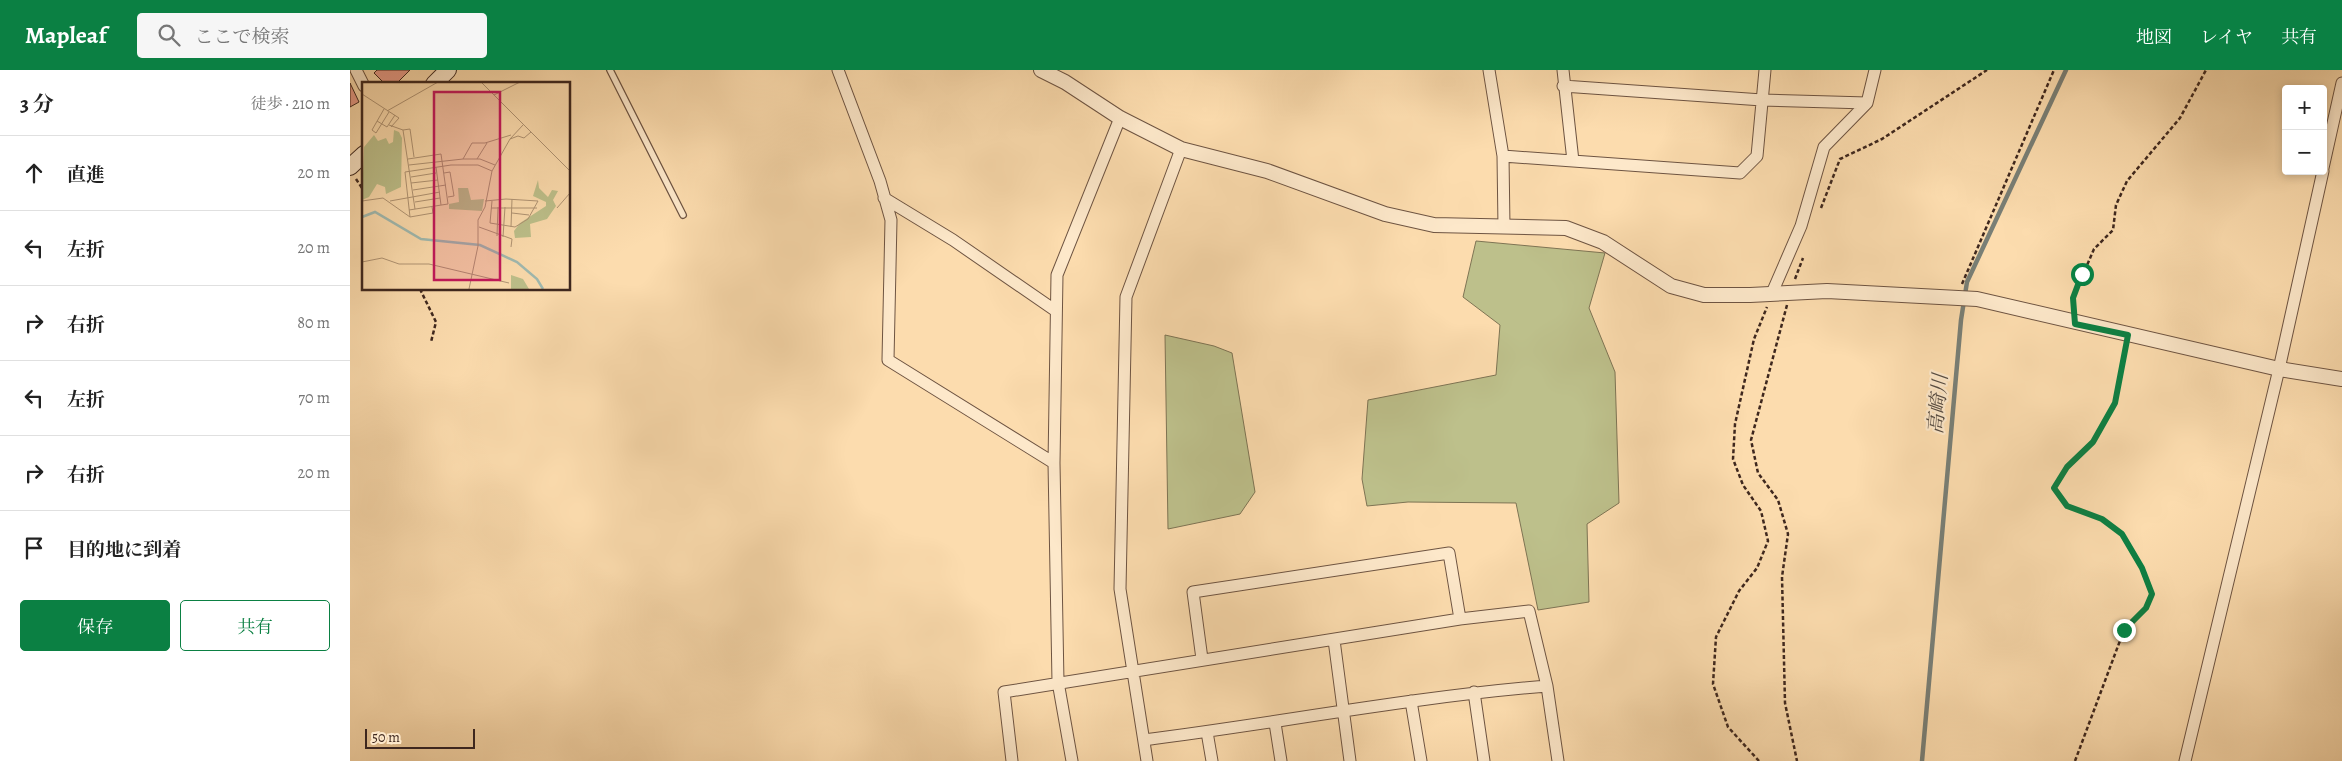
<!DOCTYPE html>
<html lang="ja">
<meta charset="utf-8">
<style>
:root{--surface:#fff;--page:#f6f6f6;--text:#222;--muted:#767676;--line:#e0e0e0;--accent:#0b8043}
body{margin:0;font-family:Alegreya,"Noto Serif JP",serif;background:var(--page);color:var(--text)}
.controls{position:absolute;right:15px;top:15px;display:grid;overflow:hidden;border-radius:5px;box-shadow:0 2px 8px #0003}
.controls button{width:45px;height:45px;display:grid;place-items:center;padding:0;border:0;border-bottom:1px solid var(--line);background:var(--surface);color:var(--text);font:25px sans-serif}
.scale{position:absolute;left:15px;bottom:12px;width:110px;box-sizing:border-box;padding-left:5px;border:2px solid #3e271e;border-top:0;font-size:14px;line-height:18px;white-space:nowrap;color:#3e271e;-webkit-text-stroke:4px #fde8ca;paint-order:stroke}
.stop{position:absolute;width:15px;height:15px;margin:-11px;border:4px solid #0b8043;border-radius:50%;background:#fff}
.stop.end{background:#0b8043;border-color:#fff;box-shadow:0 1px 5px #0008}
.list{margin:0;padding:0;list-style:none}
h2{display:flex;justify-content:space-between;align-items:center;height:65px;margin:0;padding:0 20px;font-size:21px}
h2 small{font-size:16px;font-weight:400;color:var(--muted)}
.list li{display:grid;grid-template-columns:32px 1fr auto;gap:15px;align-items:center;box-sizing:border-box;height:75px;padding:0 20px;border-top:1px solid var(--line)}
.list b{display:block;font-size:19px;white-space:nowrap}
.list em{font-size:16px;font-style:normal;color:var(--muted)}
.actions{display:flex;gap:10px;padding:15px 20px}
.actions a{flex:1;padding:11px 0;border:1px solid var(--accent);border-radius:5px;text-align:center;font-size:18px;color:var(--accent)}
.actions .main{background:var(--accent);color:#fff}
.icon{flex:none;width:28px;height:28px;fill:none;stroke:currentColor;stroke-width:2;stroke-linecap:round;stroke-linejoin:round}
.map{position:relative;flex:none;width:1992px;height:691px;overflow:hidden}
header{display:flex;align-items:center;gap:30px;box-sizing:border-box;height:70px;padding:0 25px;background:var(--accent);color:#fff}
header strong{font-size:24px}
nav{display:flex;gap:28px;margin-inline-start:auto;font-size:18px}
.search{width:350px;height:45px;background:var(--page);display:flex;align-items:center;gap:12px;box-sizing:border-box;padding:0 18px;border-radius:5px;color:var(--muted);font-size:19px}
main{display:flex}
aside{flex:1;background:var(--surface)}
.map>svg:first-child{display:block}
</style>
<header>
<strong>Mapleaf</strong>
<div class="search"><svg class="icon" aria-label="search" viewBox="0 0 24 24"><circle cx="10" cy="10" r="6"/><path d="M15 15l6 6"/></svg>ここで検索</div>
<nav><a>地図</a><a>レイヤ</a><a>共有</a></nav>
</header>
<main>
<aside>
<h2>3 分<small>徒歩 · 210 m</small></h2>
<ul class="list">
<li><svg class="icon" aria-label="ahead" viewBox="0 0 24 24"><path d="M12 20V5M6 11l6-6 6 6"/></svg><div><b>直進</b></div><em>20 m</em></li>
<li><svg class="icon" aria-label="left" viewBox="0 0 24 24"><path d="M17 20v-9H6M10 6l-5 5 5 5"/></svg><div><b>左折</b></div><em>20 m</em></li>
<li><svg class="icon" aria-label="right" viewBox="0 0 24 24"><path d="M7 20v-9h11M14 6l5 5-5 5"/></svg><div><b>右折</b></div><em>80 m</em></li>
<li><svg class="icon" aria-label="left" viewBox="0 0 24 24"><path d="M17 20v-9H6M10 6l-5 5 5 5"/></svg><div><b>左折</b></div><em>70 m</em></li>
<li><svg class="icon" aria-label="right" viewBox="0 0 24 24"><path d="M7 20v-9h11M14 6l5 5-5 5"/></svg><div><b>右折</b></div><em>20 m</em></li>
<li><svg class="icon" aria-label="arrive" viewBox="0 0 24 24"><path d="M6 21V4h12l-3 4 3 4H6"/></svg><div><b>目的地に到着</b></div></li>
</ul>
<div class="actions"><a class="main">保存</a><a>共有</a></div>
</aside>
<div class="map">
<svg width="1992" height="691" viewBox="0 0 1992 691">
<rect width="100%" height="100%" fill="#fcdcae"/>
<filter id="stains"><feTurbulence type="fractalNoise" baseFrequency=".004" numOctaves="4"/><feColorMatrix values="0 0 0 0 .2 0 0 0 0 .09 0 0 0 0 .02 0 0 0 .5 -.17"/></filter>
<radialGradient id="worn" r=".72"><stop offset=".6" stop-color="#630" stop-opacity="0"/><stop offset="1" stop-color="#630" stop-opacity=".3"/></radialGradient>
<path fill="#bdc08b" stroke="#7e7454" d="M1126,171L1255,183L1239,238L1265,302L1269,433L1237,454L1239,532L1188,540L1166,433L1058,432L1017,436L1012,409L1018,330L1146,305L1150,255L1113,227Z
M815,265L864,276L882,283L905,422L890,444L818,459Z"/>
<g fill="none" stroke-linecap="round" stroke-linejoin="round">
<path stroke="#797f76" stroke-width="4.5" d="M1572,691L1611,250L1617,212L1716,0"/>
</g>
<path fill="#e89c89" stroke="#3e271e" d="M27,0H60L46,14H35L24,3Z
M0,13L9,32L0,37Z"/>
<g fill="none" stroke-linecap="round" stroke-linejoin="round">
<defs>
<path id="service" d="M260,0L333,145"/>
<path id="minor" d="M6,0L14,16
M488,0L530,111L541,150L538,290L704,393
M1139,0L1153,86L1154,157
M1213,0L1223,91
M1213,16L1412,30L1517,33
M1153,86L1390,103L1407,86L1415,0
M1973,98L1992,13
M534,128L603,170L706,241
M1422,223L1451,156L1474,77L1517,33L1525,0
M984,570L1000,691
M852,589L843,522L1099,483L1110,549
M1124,622L1134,691
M1061,631L1071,691
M925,653L931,691
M857,662L862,691
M794,670C928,653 1062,627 1197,616
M662,691L654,622L1110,549L1179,541L1197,616L1208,691
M722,691L708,612L704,393L707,205L770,48
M797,691L770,519L776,227L831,79
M1835,691L1929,299L1973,101"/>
<path id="tertiary" d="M691,0L715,12L770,48L831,79L917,101L1035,144L1084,155L1216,158L1253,172L1321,216L1354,225H1400L1477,221L1627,229L1929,299L1992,309"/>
<path id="secondary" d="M84,14L98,0
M0,97L14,84"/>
</defs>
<use href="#service" stroke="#6e5442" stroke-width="8"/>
<use href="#minor" stroke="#6e5442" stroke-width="13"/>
<use href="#tertiary" stroke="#6e5442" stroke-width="16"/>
<use href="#secondary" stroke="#3e271e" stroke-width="18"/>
<path stroke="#3e271e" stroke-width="2.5" stroke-dasharray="4 2.5" stroke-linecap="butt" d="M6,109L14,121
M1471,138L1490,89L1532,69L1637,0
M1445,209L1453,188
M1612,214L1704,0
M70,219L86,252L81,272
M1437,235L1401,370L1408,403L1428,430L1438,464L1432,507L1435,633L1447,691
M1724,237L1723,228L1744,179L1763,160L1766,135L1777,111L1830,48L1856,0
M1409,691L1378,657L1363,614L1366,567L1389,521L1407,498L1418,471L1411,441L1393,415L1383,389L1385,354L1404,269L1417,237
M1725,691L1774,560L1796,538L1802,524L1792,498L1772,464L1752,449L1717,436L1704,418L1717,397L1743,372L1765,333L1775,277"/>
<use href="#service" stroke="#fde8ca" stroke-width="5.5"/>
<use href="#minor" stroke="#fde8ca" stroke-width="11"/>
<use href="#tertiary" stroke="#fde8ca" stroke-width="14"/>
<use href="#secondary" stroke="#fde8ca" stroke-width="16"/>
</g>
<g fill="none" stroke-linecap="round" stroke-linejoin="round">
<path stroke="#0b8043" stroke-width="6" d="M1732,204L1723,228L1725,254L1778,265L1765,333L1743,372L1717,397L1704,418L1717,436L1752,449L1772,464L1792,498L1802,524L1796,538L1774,560"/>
</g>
<g text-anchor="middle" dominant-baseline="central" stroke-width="4.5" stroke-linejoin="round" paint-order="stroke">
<g font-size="20" font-style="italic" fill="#564c43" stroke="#fde8ca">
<text transform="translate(1588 334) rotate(-85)">高崎川</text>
</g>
</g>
<g transform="translate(12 12)">
<rect width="208" height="208" fill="#fcdcae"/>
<path d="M32,48L37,50L40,56L39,105L24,112L23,105L15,102L7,115L0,118L2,65L12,53L16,59L24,56L27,62L31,60ZM176,98L177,106L186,115L190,108L196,109L191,118L194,124L185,137L168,142L169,155L153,156L152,149L158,141L184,124V120L171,114ZM96,106H106L109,118L122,117L120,129L87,127V122L97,120ZM149,193L161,197L167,207H149Z" fill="#bdc08b"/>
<path fill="none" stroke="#a0bab1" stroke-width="2.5" d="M0,135L13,130L59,157L118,163L155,180L175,197L181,207"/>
<path fill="none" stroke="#b09474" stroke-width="1" d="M119,0L208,89M0,12L37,36L29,45M132,13L158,0M22,27L10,48L14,51L27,30M25,29L76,0M15,39L25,45L33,33M27,43L41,48L53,127M41,48L48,47L52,75M148,57L156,54L162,56L169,50M46,77L79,72L86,122L47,128M101,77L110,61H123L149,53M115,77L125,61M47,83L101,77H118L133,83M74,85L79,123M82,91L88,90L92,114L86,115M49,95L74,91M49,101L76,98M51,108L84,103M0,119L21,116L48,135L71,131L70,125M28,119L78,110M123,119L144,117L176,119L166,137L153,145L128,141L130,119M53,120L78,116M129,126H175M195,126L208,111M150,131L167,133M48,135L43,90L89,83H116L130,89M117,145L150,157L149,165M149,145L150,117M135,154L136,125M141,155L143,125M0,180L20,176L37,182H67L147,201M107,207L116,164V138L123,125L130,89L148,57L161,43"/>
<path fill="#c2185b" fill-opacity="0.15" stroke="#c2185b" stroke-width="2.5" d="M72,10H138V198H72Z"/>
<rect width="208" height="208" fill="none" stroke="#3e271e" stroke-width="2.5"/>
</g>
<rect width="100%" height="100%" filter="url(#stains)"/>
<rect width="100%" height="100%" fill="url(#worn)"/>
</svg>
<div class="controls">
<button>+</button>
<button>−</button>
</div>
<div class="scale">50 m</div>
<div class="stop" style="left:1732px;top:204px"></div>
<div class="stop end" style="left:1774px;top:560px"></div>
</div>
</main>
